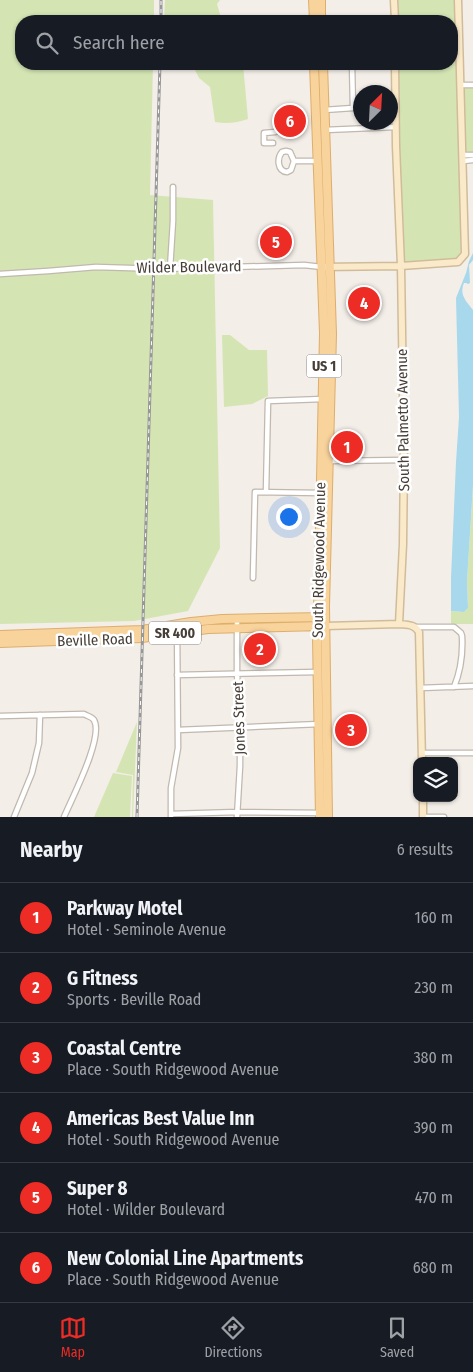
<!DOCTYPE html>
<meta charset="utf-8">
<style>
:root{--surface:#171b24;--page:#20242c;--text:#f1f3f6;--muted:#9ea1a6;--line:#363941;--accent:#ed2c25}
body{margin:0;font-family:"Fira Sans Condensed",sans-serif;background:var(--page);color:var(--text)}
.controls{position:absolute;right:15px;bottom:15px;display:grid;overflow:hidden;border-radius:10px;box-shadow:0 1px 4px #0004}
.controls button{width:45px;height:45px;display:grid;place-items:center;padding:0;border:0;border-bottom:1px solid var(--line);background:var(--surface);color:var(--text);font:25px sans-serif}
.compass{position:absolute;left:353px;top:85px;width:45px;height:45px;border-radius:50%;background:var(--surface);box-shadow:0 1px 4px #0004;rotate:24deg}
.you{position:absolute;left:288px;top:516px;width:18px;height:18px;margin:-12px;border:4px solid #fff;border-radius:50%;background:#1a73e8;box-shadow:0 0 0 8px #1a73e833}
.badge{display:grid;place-items:center;width:32px;height:32px;border-radius:50%;background:var(--accent);color:#fff;font-size:16px;font-weight:700}
.pin{position:absolute;translate:-50% -50%;border:2px solid #fff;box-shadow:0 1px 5px #0006}
.list{margin:0;padding:0;list-style:none}
h2{display:flex;justify-content:space-between;align-items:center;height:65px;margin:0;padding:0 20px;font-size:21px}
h2 small{font-size:16px;font-weight:400;color:var(--muted)}
.list li{display:grid;grid-template-columns:32px 1fr auto;gap:15px;align-items:center;box-sizing:border-box;height:70px;padding:0 20px;border-top:1px solid var(--line)}
.list b{display:block;font-size:19px;white-space:nowrap}
.list p{margin:0;font-size:16px;white-space:nowrap;color:var(--muted)}
.list em{font-size:16px;font-style:normal;color:var(--muted)}
.icon{flex:none;width:28px;height:28px;fill:none;stroke:currentColor;stroke-width:2;stroke-linecap:round;stroke-linejoin:round}
.map{position:relative;flex:none;width:473px;height:817px;overflow:hidden}
.search{position:absolute;background:var(--surface);box-shadow:0 1px 4px #0004;left:15px;right:15px;top:15px;height:55px;display:flex;align-items:center;gap:12px;box-sizing:border-box;padding:0 18px;border-radius:20px;color:var(--muted);font-size:19px}
.sheet{height:485px;background:var(--surface)}
nav{display:flex;justify-content:space-around;align-items:center;box-sizing:border-box;height:70px;border-top:1px solid var(--line);background:var(--surface);font-size:14px;color:var(--muted)}
nav a{display:grid;justify-items:center;gap:2px}
nav .on{color:var(--accent)}
.map>svg:first-child{display:block}
</style>
<div class="map">
<svg width="473" height="817" viewBox="0 0 473 817">
<rect width="100%" height="100%" fill="#f3eee8"/>
<path fill="#d4e5b3" d="M0,0H154V21H21V64H153L150,195L213,200L220,548L188,611L134,621L0,624Z
M165,0H220L217,4L222,21H164Z
M396,0H455L457,86L461,155H459L461,251L457,259L405,263L402,253L398,64H452V21H397Z
M192,64H243L248,119C236,123 227,124 215,122L210,87L199,78Z
M462,87H473V152L465,153Z
M222,335H230L249,350H267L268,396L252,404L224,407Z
M473,486V624H451V611L464,612L468,608L467,581Z
M137,722L133,817H132L133,775L116,772Z
M113,773L132,776L130,817H94Z"/>
<path fill="#a8d8ec" d="M473,253V260L469,265L470,283L468,284L466,283H464C459,295 466,301 473,310V485L467,581L468,608L464,612L451,611V578L456,462L459,417L456,298L466,273L469,261Z"/>
<g fill="none" stroke-linecap="round" stroke-linejoin="round">
<defs>
<path id="street" d="M460,85H473
M324,110L353,108L352,64
M325,130L395,127
M273,143H264V133L275,132
M463,155H473
M294,161L291,170L287,172C277,171 277,158 282,152L286,151L290,152L294,161H318
M463,161L473,160
M170,269L173,221V187
M0,274L48,271L96,267L162,269L304,265L322,267
M329,461L404,460
M266,492L268,401L323,399
M253,578L255,492L320,493
M415,627H454L461,633L462,636C463,654 461,670 454,687
M177,675L317,672
M420,688L473,686
M0,716L84,714C87,716 92,717 94,720C104,737 72,798 64,817
M178,730L320,724
M422,753H473
M171,814L237,812L322,813
M14,817L32,773L39,743L40,715
M171,817V788L178,748L177,624
M237,817L240,766V728L237,674V619
M423,817H444"/>
<path id="secondary" d="M394,0L395,21
M395,64L396,146L401,266L404,460L403,544L399,624
M322,267L401,266L458,262L465,254L458,0
M325,626L399,624C408,625 414,624 419,632L422,761
M423,798V817"/>
<path id="primary" d="M313,0L314,21
M321,0V21
M314,64L324,333L319,578L317,637L320,817
M323,64L332,334L325,606L328,817
M0,635L142,630L191,622L222,619L323,617
M0,643L142,638L208,629L322,626"/>
</defs>
<use href="#street" stroke="#c1b8ae" stroke-width="7"/>
<use href="#secondary" stroke="#d0bc9a" stroke-width="9"/>
<use href="#primary" stroke="#ddae6c" stroke-width="10"/>
<use href="#street" stroke="#fff" stroke-width="4.5"/>
<use href="#secondary" stroke="#fbeaca" stroke-width="6"/>
<use href="#primary" stroke="#f8d39c" stroke-width="8"/>
<defs>
<path id="rail" d="M161,21V0
M137,817L160,64"/>
</defs>
<use href="#rail" stroke="#979797" stroke-width="3"/>
<use href="#rail" stroke="#fff" stroke-width="1" stroke-dasharray="4" stroke-linecap="butt"/>
</g>
<g text-anchor="middle" dominant-baseline="central" stroke-width="5" stroke-linejoin="round" paint-order="stroke">
<g fill="#fff" stroke="#7e7873" stroke-width="1">
<rect x="306.5" y="354.5" width="35" height="23" rx="4"/>
<rect x="149" y="621.5" width="52" height="23" rx="4"/>
</g>
<g font-size="14" font-weight="bold" fill="#463e37">
<text x="324" y="366">US 1</text>
<text x="175" y="633">SR 400</text>
</g>
<g font-size="15" fill="#463e37" stroke="#fff">
<text transform="translate(189 267) rotate(-1)">Wilder Boulevard</text>
<text transform="translate(403 420) rotate(-91)">South Palmetto Avenue</text>
<text transform="translate(319 560) rotate(-89)">South Ridgewood Avenue</text>
<text transform="translate(95 640) rotate(-2)">Beville Road</text>
<text transform="translate(239 718) rotate(-92)">Jones Street</text>
</g>
</g>
</svg>
<div class="controls">
<button><svg class="icon" aria-label="layers" viewBox="0 0 24 24"><path d="M12 4l9 5-9 5-9-5zM3 14l9 5 9-5"/></svg></button>
</div>
<svg class="compass" viewBox="-18 -18 36 36"><path d="M0-13l5 13h-10z" fill="#e53935"/><path d="M0 13l5-13h-10z" fill="#9ea1a6"/></svg>
<div class="you"></div>
<div class="pin badge" style="left:347px;top:447px">1</div>
<div class="pin badge" style="left:260px;top:649px">2</div>
<div class="pin badge" style="left:351px;top:730px">3</div>
<div class="pin badge" style="left:364px;top:303px">4</div>
<div class="pin badge" style="left:276px;top:242px">5</div>
<div class="pin badge" style="left:290px;top:121px">6</div>
<div class="search"><svg class="icon" aria-label="search" viewBox="0 0 24 24"><circle cx="10" cy="10" r="6"/><path d="M15 15l6 6"/></svg>Search here</div>
</div>
<section class="sheet">
<h2>Nearby<small>6 results</small></h2>
<ul class="list">
<li><span class="badge">1</span><div><b>Parkway Motel</b><p>Hotel · Seminole Avenue</p></div><em>160 m</em></li>
<li><span class="badge">2</span><div><b>G Fitness</b><p>Sports · Beville Road</p></div><em>230 m</em></li>
<li><span class="badge">3</span><div><b>Coastal Centre</b><p>Place · South Ridgewood Avenue</p></div><em>380 m</em></li>
<li><span class="badge">4</span><div><b>Americas Best Value Inn</b><p>Hotel · South Ridgewood Avenue</p></div><em>390 m</em></li>
<li><span class="badge">5</span><div><b>Super 8</b><p>Hotel · Wilder Boulevard</p></div><em>470 m</em></li>
<li><span class="badge">6</span><div><b>New Colonial Line Apartments</b><p>Place · South Ridgewood Avenue</p></div><em>680 m</em></li>
</ul>
</section>
<nav>
<a class="on"><svg class="icon" aria-label="map" viewBox="0 0 24 24"><path d="M3 6l6-2 6 2 6-2v14l-6 2-6-2-6 2zM9 4v14M15 6v14"/></svg>Map</a>
<a><svg class="icon" aria-label="directions" viewBox="0 0 24 24"><path d="M12 3l9 9-9 9-9-9zM9 14v-3h6M13 9l2 2-2 2"/></svg>Directions</a>
<a><svg class="icon" aria-label="saved" viewBox="0 0 24 24"><path d="M7 4h10v16l-5-4-5 4z"/></svg>Saved</a>
</nav>
